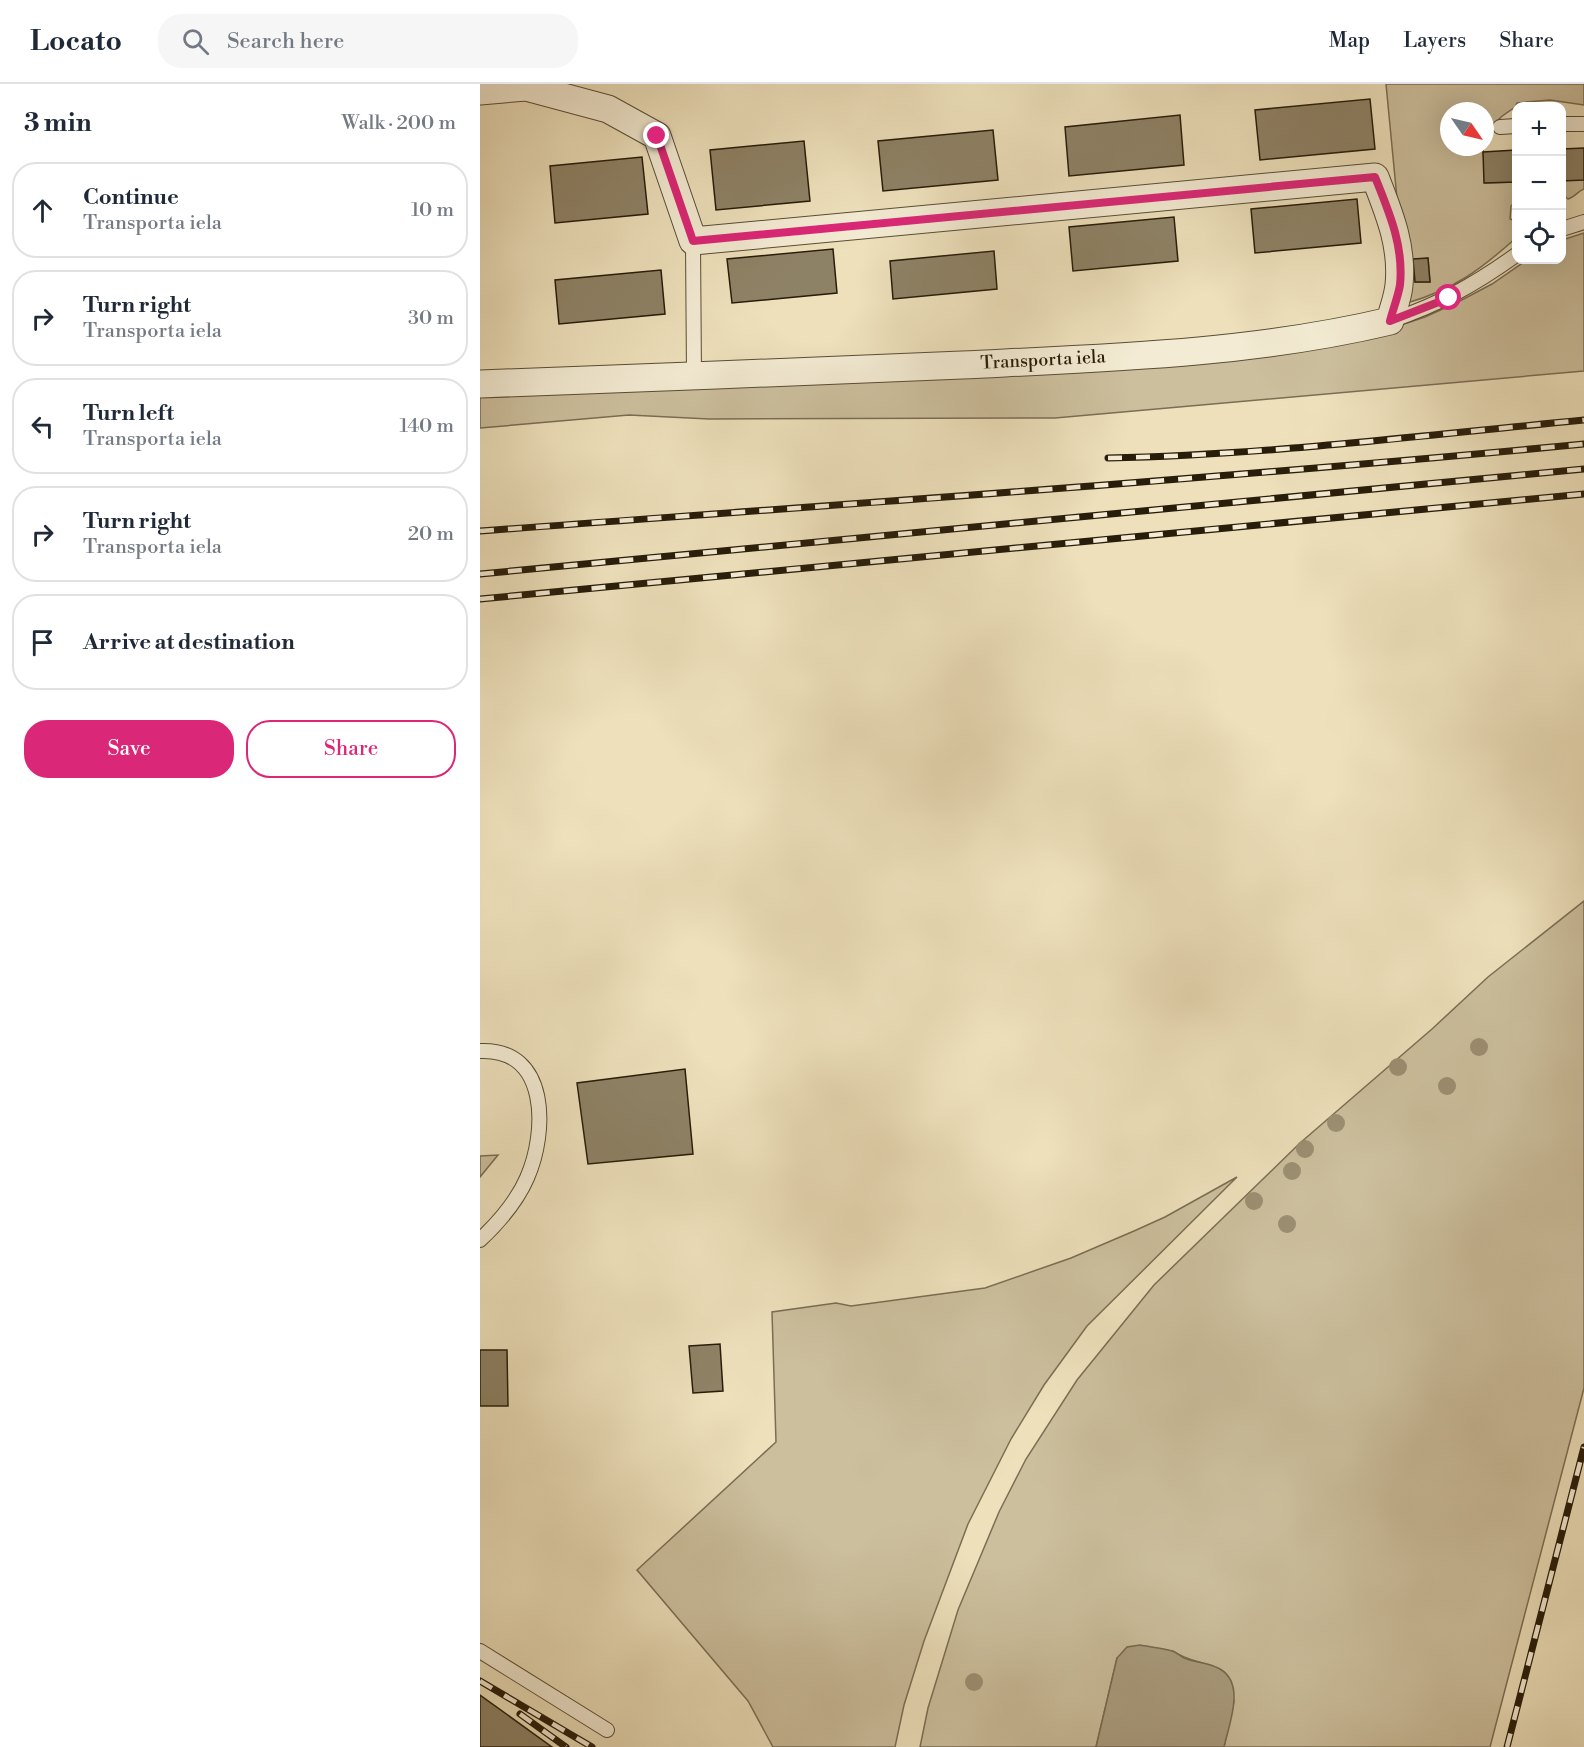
<!DOCTYPE html>
<meta charset="utf-8">
<style>
:root{--surface:#fff;--page:#f6f6f7;--text:#1f2937;--muted:#747a83;--line:#e0e1e3;--accent:#db2777}
body{margin:0;font-family:"Libre Bodoni",serif;background:var(--page);color:var(--text)}
.controls{position:absolute;right:18px;top:18px;display:grid;overflow:hidden;border-radius:12px;box-shadow:0 6px 24px #0002}
.controls button{width:54px;height:54px;display:grid;place-items:center;padding:0;border:0;border-bottom:2px solid var(--line);background:var(--surface);color:var(--text);font:30px sans-serif}
.compass{position:absolute;left:960px;top:18px;width:54px;height:54px;border-radius:50%;background:var(--surface);box-shadow:0 6px 24px #0002;rotate:124deg}
.stop{position:absolute;width:18px;height:18px;margin:-14px;border:4px solid #db2777;border-radius:50%;background:#fff}
.stop.end{background:#db2777;border-color:#fff;box-shadow:0 2px 6px #0008}
.list{margin:0;padding:0;list-style:none}
h2{display:flex;justify-content:space-between;align-items:center;height:78px;margin:0;padding:0 24px;font-size:26px}
h2 small{font-size:20px;font-weight:400;color:var(--muted)}
.list li{display:grid;grid-template-columns:39px 1fr auto;gap:18px;align-items:center;box-sizing:border-box;height:96px;margin:0 12px 12px;padding:0 12px;border:2px solid var(--line);border-radius:24px}
.list b{display:block;font-size:22px;white-space:nowrap}
.list p{margin:0;font-size:20px;white-space:nowrap;color:var(--muted)}
.list em{font-size:20px;font-style:normal;color:var(--muted)}
.actions{display:flex;gap:12px;padding:18px 24px}
.actions a{flex:1;padding:14px 0;border:2px solid var(--accent);border-radius:24px;text-align:center;font-size:21px;color:var(--accent)}
.actions .main{background:var(--accent);color:#fff}
.icon{flex:none;width:33px;height:33px;fill:none;stroke:currentColor;stroke-width:2;stroke-linecap:round;stroke-linejoin:round}
.map{position:relative;flex:none;width:1104px;height:1663px;overflow:hidden}
header{display:flex;align-items:center;gap:36px;box-sizing:border-box;height:84px;padding:0 30px;background:var(--surface);border-bottom:2px solid var(--line)}
header strong{font-size:28px}
nav{display:flex;gap:33px;margin-inline-start:auto;font-size:21px}
.search{width:420px;height:54px;background:var(--page);display:flex;align-items:center;gap:15px;box-sizing:border-box;padding:0 21px;border-radius:24px;color:var(--muted);font-size:22px}
main{display:flex}
aside{flex:1;background:var(--surface)}
.map>svg:first-child{display:block}
</style>
<header>
<strong>Locato</strong>
<div class="search"><svg class="icon" aria-label="search" viewBox="0 0 24 24"><circle cx="10" cy="10" r="6"/><path d="M15 15l6 6"/></svg>Search here</div>
<nav><a>Map</a><a>Layers</a><a>Share</a></nav>
</header>
<main>
<aside>
<h2>3 min<small>Walk · 200 m</small></h2>
<ul class="list">
<li><svg class="icon" aria-label="ahead" viewBox="0 0 24 24"><path d="M12 20V5M6 11l6-6 6 6"/></svg><div><b>Continue</b><p>Transporta iela</p></div><em>10 m</em></li>
<li><svg class="icon" aria-label="right" viewBox="0 0 24 24"><path d="M7 20v-9h11M14 6l5 5-5 5"/></svg><div><b>Turn right</b><p>Transporta iela</p></div><em>30 m</em></li>
<li><svg class="icon" aria-label="left" viewBox="0 0 24 24"><path d="M17 20v-9H6M10 6l-5 5 5 5"/></svg><div><b>Turn left</b><p>Transporta iela</p></div><em>140 m</em></li>
<li><svg class="icon" aria-label="right" viewBox="0 0 24 24"><path d="M7 20v-9h11M14 6l5 5-5 5"/></svg><div><b>Turn right</b><p>Transporta iela</p></div><em>20 m</em></li>
<li><svg class="icon" aria-label="arrive" viewBox="0 0 24 24"><path d="M6 21V4h12l-3 4 3 4H6"/></svg><div><b>Arrive at destination</b></div></li>
</ul>
<div class="actions"><a class="main">Save</a><a>Share</a></div>
</aside>
<div class="map">
<svg width="1104" height="1663" viewBox="0 0 1104 1663">
<rect width="100%" height="100%" fill="#ede0bb"/>
<filter id="stains"><feTurbulence type="fractalNoise" baseFrequency=".00333" numOctaves="4"/><feColorMatrix values="0 0 0 0 .2 0 0 0 0 .09 0 0 0 0 .02 0 0 0 .5 -.17"/></filter>
<radialGradient id="worn" r=".72"><stop offset=".6" stop-color="#630" stop-opacity="0"/><stop offset="1" stop-color="#630" stop-opacity=".3"/></radialGradient>
<path fill="#ccbf9d" stroke="#7a6e54" stroke-width="1.5" fill-rule="evenodd" d="M906,0H1104V21L1070,16L1037,19L1035,23L1021,33L1010,45L1005,47V27H969V63H1003L1005,99L1036,98V117L1031,122L1030,135L1036,137V154C1000,186 975,205 927,219ZM948,174L950,198H935L933,176Z
M1082,96H1104V105C1098,107 1095,113 1088,115L1082,110Z
M1104,149V287L575,334L229,335L149,331L0,344V310L897,249L945,233L978,218L1012,200L1047,176H1082V156Z
M1104,817V1304L1010,1663H744L754,1617L741,1586C725,1578 707,1577 693,1567L637,1574L616,1663H440L448,1624L478,1526L519,1428L546,1375L597,1296L674,1201L820,1059L952,945L1008,893Z
M18,1071L0,1093V1072Z
M757,1093L607,1242L564,1301L531,1355L488,1440L444,1557L424,1621L415,1663H293L268,1617L157,1486L296,1358L292,1228L356,1219L371,1222L505,1204L591,1174L654,1147L685,1133Z"/>
<path fill="#aa9d7f" stroke="#766950" stroke-width="1.5" d="M660,1561C670,1563 682,1564 692,1567C696,1568 700,1572 704,1574C716,1579 728,1578 740,1585C766,1600 749,1640 744,1663H616L637,1574L647,1563Z"/>
<path fill="#8e8266" stroke="#281c0a" stroke-width="1.5" d="M890,15L895,65L780,76L775,26Z
M700,31L704,81L589,92L585,43Z
M513,46L518,96L403,107L398,57Z
M324,57L330,117L236,126L230,66Z
M1104,64V96L1082,97V65Z
M1036,66V98L1004,99L1003,68Z
M162,73L168,130L75,139L70,82Z
M877,115L881,159L775,169L771,125Z
M694,133L698,177L593,187L589,143Z
M353,165L357,209L252,219L247,175Z
M514,167L517,205L413,215L410,177Z
M948,174L950,198H935L933,175Z
M181,186L185,230L79,240L75,196Z
M205,985L213,1070L108,1080L97,999Z
M240,1260L243,1307L213,1309L209,1262Z
M0,1266H27L28,1322H0Z
M0,1611L72,1663H0Z"/>
<g fill="none" stroke-linecap="round" stroke-linejoin="round">
<defs>
<path id="lane" d="M1082,40H1104
M1020,43L1036,42
M1082,145L1104,138
M213,157L214,292
M910,237C960,220 994,201 1036,171
M0,967C70,964 67,1049 47,1094C37,1117 18,1139 0,1156
M0,1567L127,1646"/>
<path id="street" d="M0,7L46,3L128,25L177,52L213,157L895,93C909,129 923,162 919,201C918,213 913,225 910,237C772,270 624,274 482,281C321,288 161,294 0,300"/>
</defs>
<use href="#lane" stroke="#594d36" stroke-width="16"/>
<use href="#street" stroke="#594d36" stroke-width="29"/>
<use href="#lane" stroke="#f3ebd3" stroke-width="14"/>
<use href="#street" stroke="#f3ebd3" stroke-width="27"/>
<defs>
<path id="rail" d="M628,374C787,371 946,351 1104,336
M0,447C368,420 737,395 1104,360
M0,490L1104,385
M0,515L1104,410
M0,1597L112,1663
M40,1630L86,1663
M1027,1663L1104,1363"/>
</defs>
<use href="#rail" stroke="#281c0a" stroke-width="7"/>
<use href="#rail" stroke="#f3ebd3" stroke-width="4.5" stroke-dasharray="14" stroke-linecap="butt"/>
</g>
<g fill="#9c8f72">
<circle cx="999" cy="963" r="9"/>
<circle cx="918" cy="983" r="9"/>
<circle cx="967" cy="1002" r="9"/>
<circle cx="856" cy="1039" r="9"/>
<circle cx="825" cy="1065" r="9"/>
<circle cx="812" cy="1087" r="9"/>
<circle cx="774" cy="1117" r="9"/>
<circle cx="807" cy="1140" r="9"/>
<circle cx="494" cy="1598" r="9"/>
</g>
<g fill="none" stroke-linecap="round" stroke-linejoin="round">
<path stroke="#db2777" stroke-width="8" d="M177,52L213,157L895,93C909,128 924,162 920,201C918,213 913,225 910,237L969,214"/>
</g>
<g text-anchor="middle" dominant-baseline="central" stroke-width="4.5" stroke-linejoin="round" paint-order="stroke">
<g font-size="18" fill="#281c0a" stroke="#f3ebd3">
<text transform="translate(563 276) rotate(-3)">Transporta iela</text>
</g>
</g>
<rect width="100%" height="100%" filter="url(#stains)"/>
<rect width="100%" height="100%" fill="url(#worn)"/>
</svg>
<div class="controls">
<button>+</button>
<button>−</button>
<button><svg class="icon" aria-label="locate" viewBox="0 0 24 24"><circle cx="12" cy="12" r="6"/><path d="M12 2v4M12 18v4M2 12h4M18 12h4"/></svg></button>
</div>
<svg class="compass" viewBox="-18 -18 36 36"><path d="M0-13l5 13h-10z" fill="#e53935"/><path d="M0 13l5-13h-10z" fill="#747a83"/></svg>
<div class="stop" style="left:969px;top:214px"></div>
<div class="stop end" style="left:177px;top:52px"></div>
</div>
</main>
